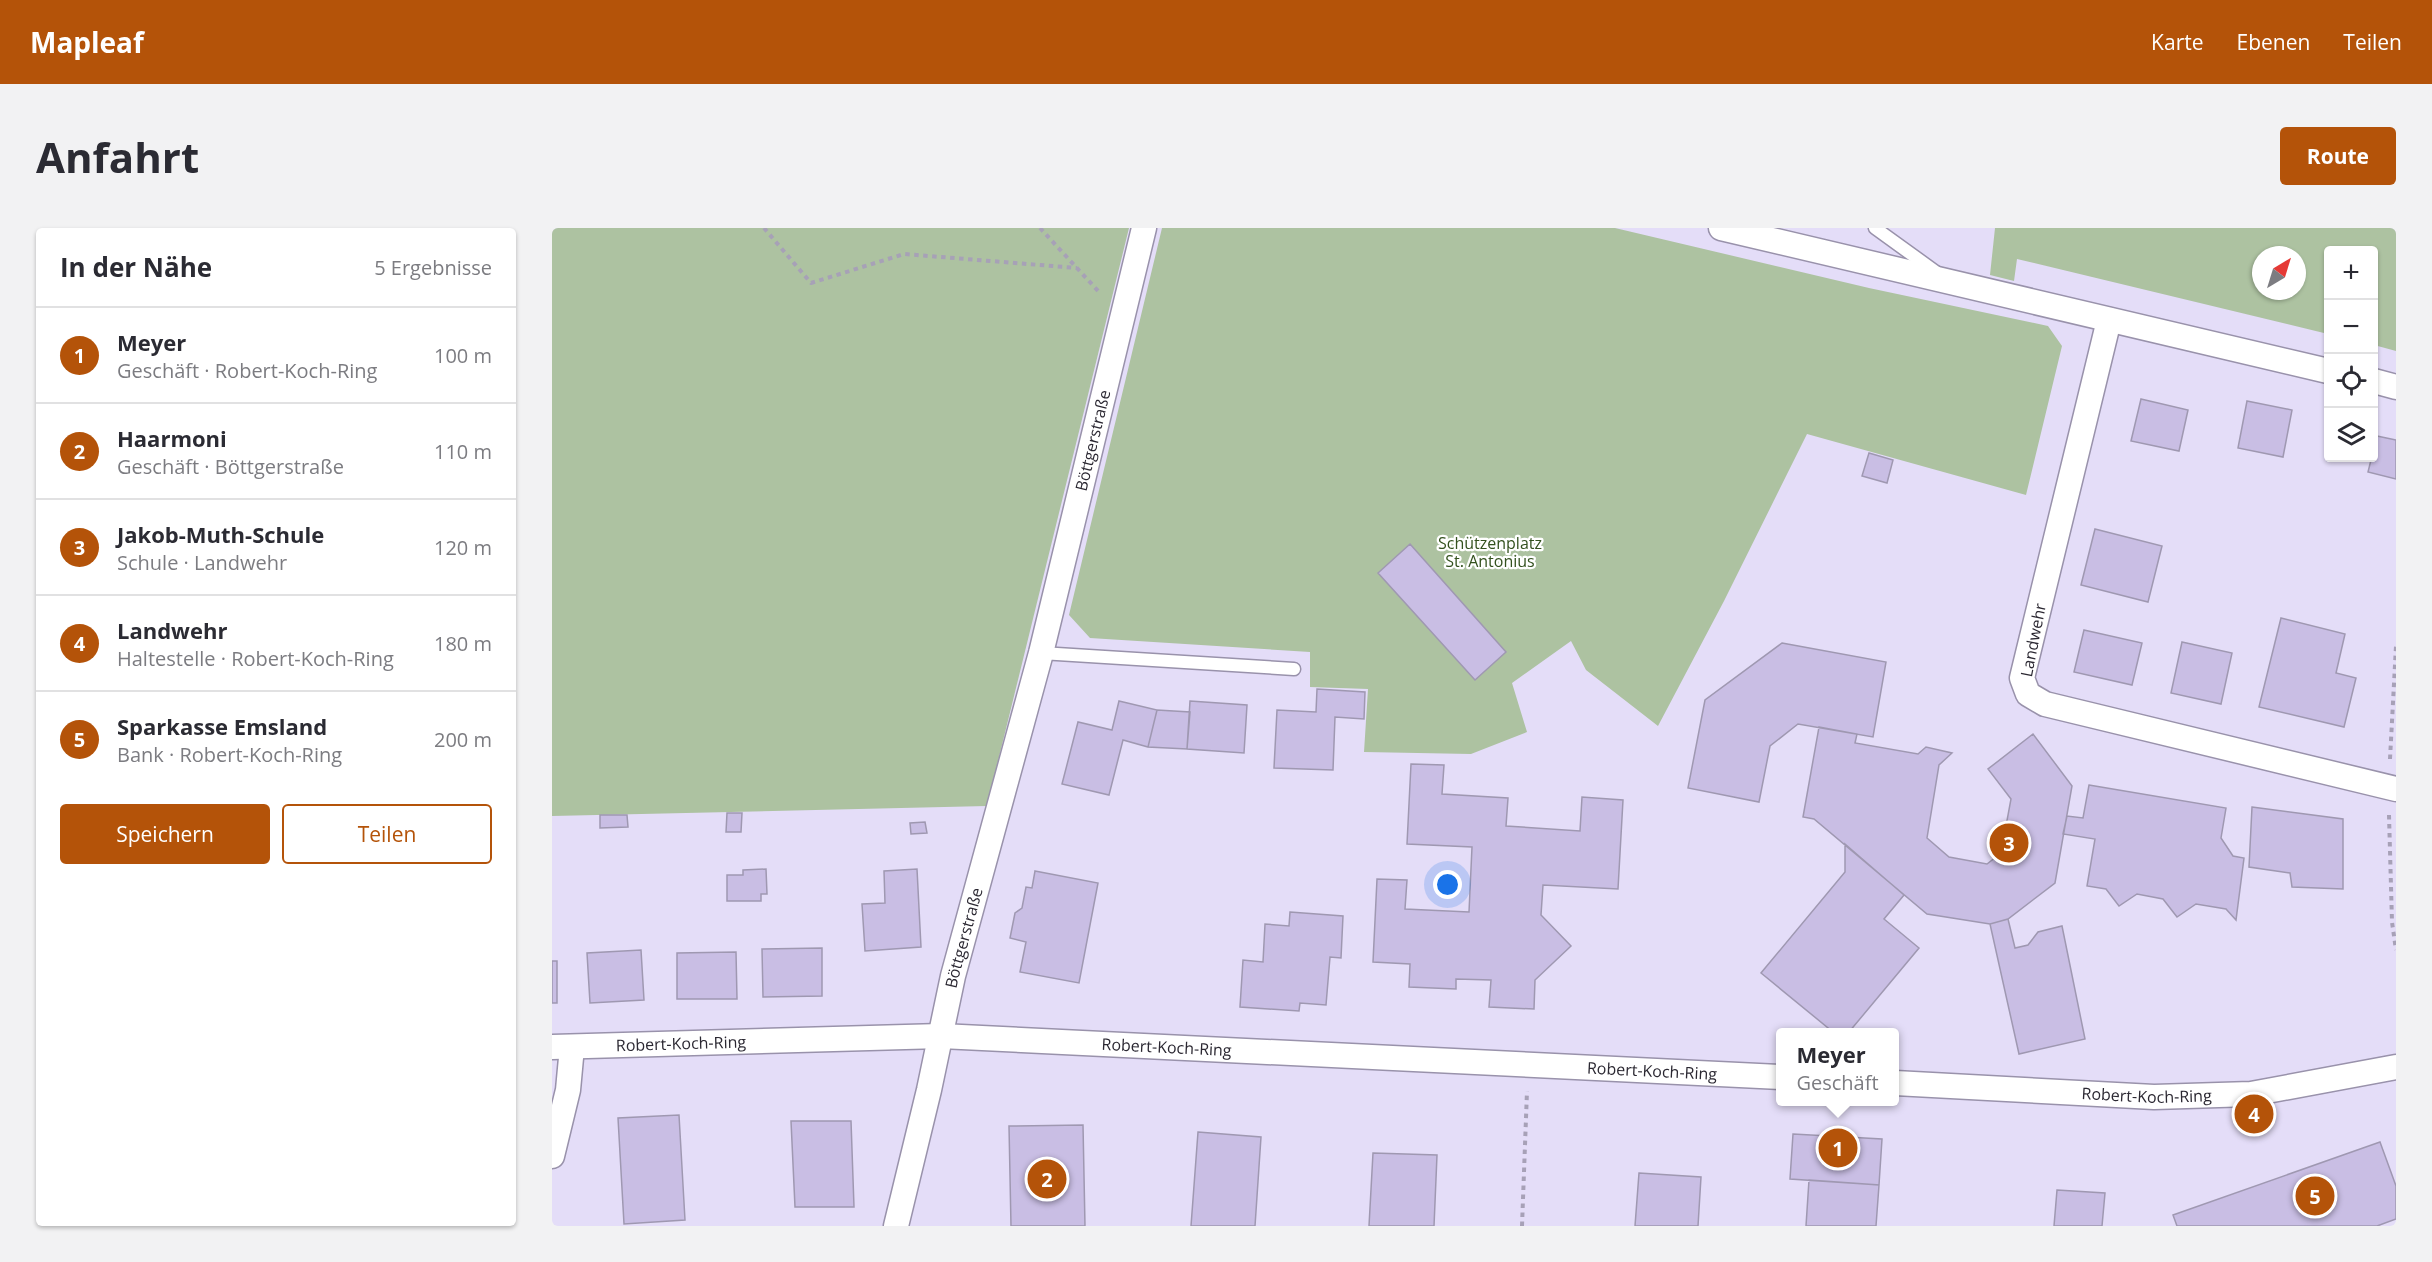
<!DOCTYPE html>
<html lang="de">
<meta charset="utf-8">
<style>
:root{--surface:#fff;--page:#f2f2f3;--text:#2b2b33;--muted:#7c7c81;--line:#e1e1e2;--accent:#b45309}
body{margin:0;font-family:"Open Sans",sans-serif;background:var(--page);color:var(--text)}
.controls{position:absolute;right:18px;top:18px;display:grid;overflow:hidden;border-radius:6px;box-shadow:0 2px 4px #0004}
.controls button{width:54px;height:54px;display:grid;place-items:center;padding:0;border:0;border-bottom:2px solid var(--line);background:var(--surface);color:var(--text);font:30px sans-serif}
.compass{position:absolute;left:1700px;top:18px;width:54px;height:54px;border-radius:50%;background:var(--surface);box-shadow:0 2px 4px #0004;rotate:38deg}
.you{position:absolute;left:896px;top:657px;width:21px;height:21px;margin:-15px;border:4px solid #fff;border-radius:50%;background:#1a73e8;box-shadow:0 0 0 9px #1a73e833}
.badge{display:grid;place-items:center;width:39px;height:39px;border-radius:50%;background:var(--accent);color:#fff;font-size:20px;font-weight:700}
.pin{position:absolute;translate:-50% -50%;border:3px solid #fff;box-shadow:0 2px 6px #0006}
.popup{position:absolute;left:1224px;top:800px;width:123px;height:78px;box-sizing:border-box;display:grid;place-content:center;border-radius:6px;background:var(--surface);filter:drop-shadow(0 2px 4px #0005);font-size:20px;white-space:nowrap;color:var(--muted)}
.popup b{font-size:22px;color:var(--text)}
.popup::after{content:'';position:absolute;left:50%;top:100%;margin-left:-12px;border:12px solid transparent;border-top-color:var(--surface)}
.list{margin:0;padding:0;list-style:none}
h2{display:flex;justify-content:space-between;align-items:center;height:78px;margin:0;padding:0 24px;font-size:26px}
h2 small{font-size:20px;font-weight:400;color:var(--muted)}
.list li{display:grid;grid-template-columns:39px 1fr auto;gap:18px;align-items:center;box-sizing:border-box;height:96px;padding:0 24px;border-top:2px solid var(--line)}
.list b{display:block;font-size:22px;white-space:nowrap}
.list p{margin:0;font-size:20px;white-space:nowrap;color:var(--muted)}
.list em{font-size:20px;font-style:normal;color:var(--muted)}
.actions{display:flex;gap:12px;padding:18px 24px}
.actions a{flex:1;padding:14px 0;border:2px solid var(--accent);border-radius:6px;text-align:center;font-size:21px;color:var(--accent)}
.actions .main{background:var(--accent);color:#fff}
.icon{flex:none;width:33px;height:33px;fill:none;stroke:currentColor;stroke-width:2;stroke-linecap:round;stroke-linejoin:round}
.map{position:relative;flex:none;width:1844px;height:998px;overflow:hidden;border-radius:6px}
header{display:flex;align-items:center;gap:36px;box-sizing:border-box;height:84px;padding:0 30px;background:var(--accent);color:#fff}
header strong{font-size:28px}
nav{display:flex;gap:33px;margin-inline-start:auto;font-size:21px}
.intro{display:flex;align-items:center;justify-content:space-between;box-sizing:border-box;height:144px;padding:0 36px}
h1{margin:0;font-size:42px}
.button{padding:15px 27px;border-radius:6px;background:var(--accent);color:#fff;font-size:21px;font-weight:700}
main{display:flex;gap:36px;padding:0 36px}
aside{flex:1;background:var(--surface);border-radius:6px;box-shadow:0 2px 4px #0004}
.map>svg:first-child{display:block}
</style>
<header>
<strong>Mapleaf</strong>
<nav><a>Karte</a><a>Ebenen</a><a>Teilen</a></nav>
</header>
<div class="intro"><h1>Anfahrt</h1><a class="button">Route</a></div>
<main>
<aside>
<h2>In der Nähe<small>5 Ergebnisse</small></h2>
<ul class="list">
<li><span class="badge">1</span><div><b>Meyer</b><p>Geschäft · Robert-Koch-Ring</p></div><em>100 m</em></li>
<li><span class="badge">2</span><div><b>Haarmoni</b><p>Geschäft · Böttgerstraße</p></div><em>110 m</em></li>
<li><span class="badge">3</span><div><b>Jakob-Muth-Schule</b><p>Schule · Landwehr</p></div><em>120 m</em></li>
<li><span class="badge">4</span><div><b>Landwehr</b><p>Haltestelle · Robert-Koch-Ring</p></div><em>180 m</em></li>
<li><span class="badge">5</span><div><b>Sparkasse Emsland</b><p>Bank · Robert-Koch-Ring</p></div><em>200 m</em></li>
</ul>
<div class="actions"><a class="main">Speichern</a><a>Teilen</a></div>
</aside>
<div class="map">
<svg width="1844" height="998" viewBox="0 0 1844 998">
<rect width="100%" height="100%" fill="#e4ddf8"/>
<path fill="#adc2a1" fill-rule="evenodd" d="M0,0H577L435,578L0,588Z
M610,0H1063L1317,60L1496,98L1510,118L1474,267L1255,206L1172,373L1106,498L1034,442L1019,413L960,455L975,504L919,526L812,524L816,461L758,459V424L538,410L517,387Z
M1443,0H1844V123L1822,117V22H1776V106L1465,31L1462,53L1438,47ZM1709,27H1745V63H1709Z"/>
<path fill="#c9bee4" stroke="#9f98b1" stroke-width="1.5" d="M1589,171L1636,182L1627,223L1579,213Z
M1695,173L1740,182L1731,229L1686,220Z
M1825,208L1844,212V251L1816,244Z
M1317,225L1341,232L1335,255L1310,248Z
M1543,301L1610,318L1596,374L1529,357Z
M858,316L954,424L923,452L826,345Z
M1729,390L1793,406L1784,445L1804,450L1792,499L1707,479Z
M1532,402L1590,415L1580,457L1522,444Z
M1630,414L1680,425L1669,476L1619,465Z
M1230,415L1334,434L1321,509L1246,496L1218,518L1207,574L1136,560L1153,472Z
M765,461L813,464L812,491L783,489L781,542L722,540L725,482L764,484Z
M567,473L605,482L596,519L571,512L557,567L510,556L526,494L560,502Z
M638,473L695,477L692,525L635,521Z
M605,482L638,484L635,521L596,519Z
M1267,499L1305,506L1303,515L1366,526L1374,519L1400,525L1387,537L1375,610L1397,629L1435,636L1449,625L1459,571L1436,541L1481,506L1520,558L1503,655L1456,691L1438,696L1375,686L1262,591L1251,589Z
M859,536L892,537L890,566L956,570L954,598L1028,603L1030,569L1071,572L1066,661L991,657L989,687L1019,718L983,752L982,781L937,779L939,752L904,751V761L857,759L858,736L821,734L825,651L855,652L853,681L917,684L920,619L855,616Z
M1537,557L1674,580L1669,610L1681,628L1692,630L1684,692L1674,681L1644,676L1625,689L1611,671L1585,666L1567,678L1554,661L1535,658L1543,611L1511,606L1515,588L1531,590Z
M1700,579L1791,591V661L1740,659L1738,645L1697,639Z
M175,585H190L189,604H174Z
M48,587H75L76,599L48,600Z
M373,594L375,605L359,606L358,595Z
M1293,616L1352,667L1332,691L1367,720L1297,804H1281L1209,745L1293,644Z
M214,641L215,666H209V673H175V647H191V642Z
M365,641L369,719L313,723L310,676L333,675L332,643Z
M483,643L546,655L527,755L468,744L474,714L458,710L463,685L470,680L474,659L480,660Z
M738,684L791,688L789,730L778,729L774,777L748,775L747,783L688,779L691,732L711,734L713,696L737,698Z
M1456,691L1463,720L1476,717L1486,704L1510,698L1533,811L1467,826L1438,696Z
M270,720V768L211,769L210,721Z
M89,722L92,772L38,775L35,725Z
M184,724L185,771H125V725Z
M0,733H5V775H0Z
M127,887L133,992L72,996L66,890Z
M239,893H299L302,979H243Z
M531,897L533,998H459L457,898Z
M646,904L709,909L703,998H639Z
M1241,906L1330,911L1327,957L1238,951Z
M1828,914L1844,958V991L1825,998H1625L1621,987Z
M821,925L885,927L882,998H817Z
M1087,945L1149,949L1146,998H1083Z
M1257,952L1327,957L1324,998H1254Z
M1505,962L1553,965L1550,998H1502Z"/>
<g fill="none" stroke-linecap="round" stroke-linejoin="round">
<defs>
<path id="service" d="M1323,0L1384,44
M489,425L742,441"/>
<g id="minor">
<path d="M1169,0L1776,143"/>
<path d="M1557,92L1470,450L1476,466L1493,476L1844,561"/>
<path d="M1822,153L1844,159"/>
<path id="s1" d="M0,819L389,808L1229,849"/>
<path id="s2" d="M1343,855L1602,869L1699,866L1844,839"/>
<path d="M0,928L16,862L20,819"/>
<path id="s3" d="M344,998L377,862L401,748L489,425L592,0"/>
</g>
</defs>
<use href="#service" stroke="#9992ab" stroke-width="15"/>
<use href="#minor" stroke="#9992ab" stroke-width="27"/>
<path stroke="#a7a1b7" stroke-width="4" stroke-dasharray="4.5 4.5" stroke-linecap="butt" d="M212,0L259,55L352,26L525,40
M488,0L548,65
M1838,531L1844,418
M1837,587L1840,694L1844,722
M970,998L975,863"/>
<use href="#service" stroke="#fff" stroke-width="12"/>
<use href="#minor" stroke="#fff" stroke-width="24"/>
</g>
<g text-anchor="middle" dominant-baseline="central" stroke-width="4.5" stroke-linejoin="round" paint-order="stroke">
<g font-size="16" fill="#2b2832" stroke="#fff">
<text stroke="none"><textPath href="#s3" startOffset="810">Böttgerstraße</textPath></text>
<text transform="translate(1481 412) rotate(-79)">Landwehr</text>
<text stroke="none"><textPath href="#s3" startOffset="296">Böttgerstraße</textPath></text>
<text stroke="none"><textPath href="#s1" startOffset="129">Robert-Koch-Ring</textPath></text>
<text stroke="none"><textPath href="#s1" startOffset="615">Robert-Koch-Ring</textPath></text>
<text stroke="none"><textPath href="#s1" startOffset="1101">Robert-Koch-Ring</textPath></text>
<text stroke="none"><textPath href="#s2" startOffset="252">Robert-Koch-Ring</textPath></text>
</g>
<g font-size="16" fill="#33511e" stroke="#fff">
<text x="938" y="315">Schützenplatz<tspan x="938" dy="18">St. Antonius</tspan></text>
</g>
</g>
</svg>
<div class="controls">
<button>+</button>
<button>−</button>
<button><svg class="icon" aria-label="locate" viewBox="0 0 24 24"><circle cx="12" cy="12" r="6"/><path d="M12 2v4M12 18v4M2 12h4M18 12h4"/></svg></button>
<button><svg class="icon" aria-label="layers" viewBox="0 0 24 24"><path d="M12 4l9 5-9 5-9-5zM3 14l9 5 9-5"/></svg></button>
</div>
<svg class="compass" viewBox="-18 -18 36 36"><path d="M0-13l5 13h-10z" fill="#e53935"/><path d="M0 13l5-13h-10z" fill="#7c7c81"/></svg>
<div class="you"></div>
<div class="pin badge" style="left:1286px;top:920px">1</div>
<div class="popup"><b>Meyer</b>Geschäft</div>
<div class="pin badge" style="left:495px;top:951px">2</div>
<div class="pin badge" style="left:1457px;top:615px">3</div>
<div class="pin badge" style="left:1702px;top:886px">4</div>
<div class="pin badge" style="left:1763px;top:968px">5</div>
</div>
</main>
